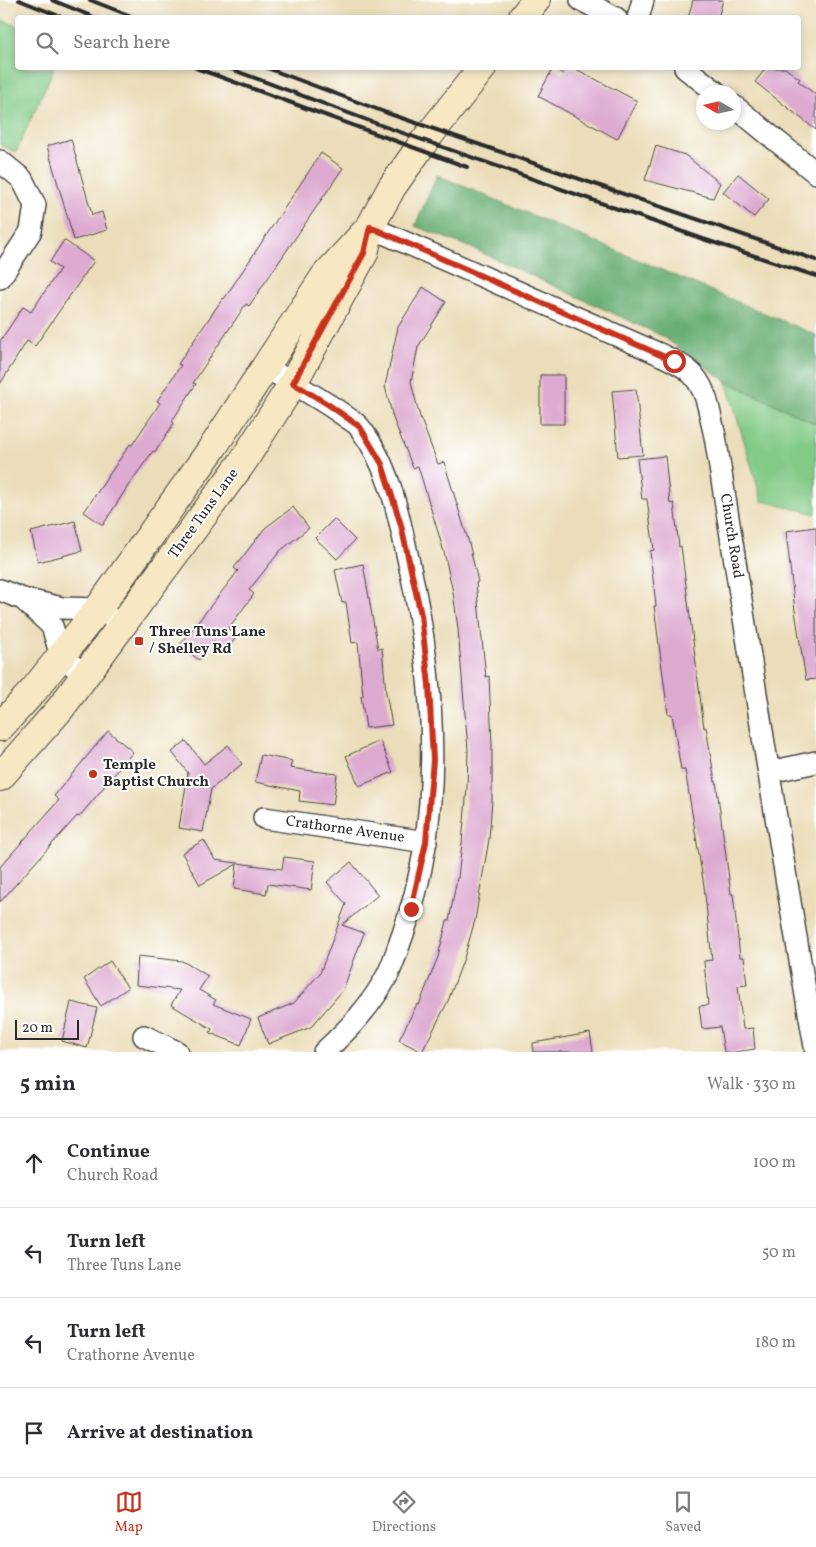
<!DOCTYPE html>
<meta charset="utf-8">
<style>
:root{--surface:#fff;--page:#f7f7f7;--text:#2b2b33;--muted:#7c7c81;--line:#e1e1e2;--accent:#c8321e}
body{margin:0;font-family:Vollkorn,serif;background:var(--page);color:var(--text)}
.compass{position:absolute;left:696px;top:85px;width:45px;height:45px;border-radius:50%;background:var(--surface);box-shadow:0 2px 8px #0003;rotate:279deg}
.scale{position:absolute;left:15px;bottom:12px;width:64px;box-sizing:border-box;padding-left:5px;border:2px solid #2b2b2b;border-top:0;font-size:14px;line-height:18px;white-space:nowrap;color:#2b2b2b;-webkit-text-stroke:4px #fff;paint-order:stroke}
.stop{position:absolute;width:15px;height:15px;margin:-11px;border:4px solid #c8321e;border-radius:50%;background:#fff}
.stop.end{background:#c8321e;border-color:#fff;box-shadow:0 1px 5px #0008}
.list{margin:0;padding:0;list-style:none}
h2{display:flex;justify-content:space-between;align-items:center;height:65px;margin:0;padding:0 20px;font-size:21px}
h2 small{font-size:16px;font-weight:400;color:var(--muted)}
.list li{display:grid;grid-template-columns:32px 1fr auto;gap:15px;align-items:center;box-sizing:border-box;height:90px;padding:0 20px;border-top:1px solid var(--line)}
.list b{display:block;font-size:19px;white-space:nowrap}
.list p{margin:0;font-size:16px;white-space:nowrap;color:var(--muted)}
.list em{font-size:16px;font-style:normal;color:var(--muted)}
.icon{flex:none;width:28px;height:28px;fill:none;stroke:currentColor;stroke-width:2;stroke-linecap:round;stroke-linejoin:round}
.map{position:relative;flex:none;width:816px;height:1052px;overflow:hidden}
.search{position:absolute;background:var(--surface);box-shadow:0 2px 8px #0003;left:15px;right:15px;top:15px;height:55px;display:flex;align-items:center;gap:12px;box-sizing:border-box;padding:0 18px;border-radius:5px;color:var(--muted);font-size:19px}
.sheet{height:425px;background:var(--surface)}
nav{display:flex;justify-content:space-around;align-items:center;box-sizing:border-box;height:70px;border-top:1px solid var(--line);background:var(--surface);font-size:14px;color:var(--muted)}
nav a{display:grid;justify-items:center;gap:2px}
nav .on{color:var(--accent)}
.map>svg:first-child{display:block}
</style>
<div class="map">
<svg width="816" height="1052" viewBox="0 0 816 1052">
<rect width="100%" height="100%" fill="#fff"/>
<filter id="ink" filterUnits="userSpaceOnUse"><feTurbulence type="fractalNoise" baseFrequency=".02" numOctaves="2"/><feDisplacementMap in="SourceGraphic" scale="10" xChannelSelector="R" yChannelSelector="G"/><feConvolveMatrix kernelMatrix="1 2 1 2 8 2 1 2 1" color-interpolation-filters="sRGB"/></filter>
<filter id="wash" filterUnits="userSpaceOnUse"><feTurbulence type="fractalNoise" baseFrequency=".0096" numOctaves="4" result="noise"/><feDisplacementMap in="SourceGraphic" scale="20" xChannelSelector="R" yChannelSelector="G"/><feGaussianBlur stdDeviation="1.12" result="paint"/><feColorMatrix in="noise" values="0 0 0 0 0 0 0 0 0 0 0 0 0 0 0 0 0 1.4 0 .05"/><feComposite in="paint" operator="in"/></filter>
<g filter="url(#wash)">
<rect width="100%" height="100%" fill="#ebddb9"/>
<path fill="#82ca86" stroke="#567a58" d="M0,19L17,26L18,68H54L16,152L0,145Z
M726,381L816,424V514L762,501Z"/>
<path fill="#69ae73" stroke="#4a6c4f" d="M437,175L816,335V424L726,381L662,336L474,249L415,226Z"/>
<g id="blocks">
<path fill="#ddaad1" d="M693,0H723L718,18H688Z
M553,68L563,74L566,68H574L637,101L617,139L538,96Z
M766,68H785L800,79L798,81L816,95V130L755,82Z
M71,139L92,215L102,212L107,230L74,240L47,146Z
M656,146L685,155L720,183L713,198L645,180Z
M321,153L343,168L249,306L246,304L213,353L193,383L196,384L172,421L174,423L155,452L153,451L128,486L103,525L84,512L130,444L132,445L160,403L157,401L181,365L178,364L223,298L224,299Z
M738,174L769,199L754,217L723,192Z
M64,240L94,261L35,346L27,341L0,384V341L23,307L31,312L60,269L50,262Z
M423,287L446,302L418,347L411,382L420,417L438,464L444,462L469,543L478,582L476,583L486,677L489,676L492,745V800L489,839L475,920L464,958L448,1001L422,1052L399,1040L417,1004L419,1005L438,957L447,921H449L457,878H458L462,843L467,788L468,750L458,629L453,592L444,552L418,466L413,468L393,418L385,386L398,327Z
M540,375H564V424H540Z
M636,389L643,455L618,457L612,391Z
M665,456L670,504L674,503L679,547L681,546L704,728L706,727L715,782L716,781L731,894H733L740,957H744L747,985L738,986L743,1029L753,1028L755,1049L735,1052H724L720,1027L702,1029L699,1006L708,1005L704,961L712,960L704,886L685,770H681L672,714H668L654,606H656L650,551L654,550L647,499H642L637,459Z
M293,507L309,528L280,551L249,590L254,594L228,629L237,636L226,651L213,641L199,660L180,645L238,571L234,568L265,528Z
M334,519L355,540L337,559L315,538Z
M75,521L82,551L38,562L31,532Z
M816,527V679L806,680L795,611L786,531Z
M363,564L378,649L382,648L386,693L392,725L366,728L361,696H363L358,642L352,643L346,602L342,603L335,570Z
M108,731L133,752L79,817L77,816L0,902V867L59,800L54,796Z
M186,741L204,764L228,745L242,764L211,789L203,832L179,828L188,773L172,752Z
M380,741L393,772L359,786L346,756Z
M261,755L292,761L290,768L337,774L333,805L299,801L300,791L255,782Z
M204,840L215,860L282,869L284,857L315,861L311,890L268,884L266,894L234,889L237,864L200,885L182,853Z
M351,862L378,895L342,925L364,933L343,990L311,1027L268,1044L258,1018L294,1003L320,973L346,904L327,882Z
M138,956L182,961L208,976L199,990L216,1000L213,1004L251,1019L241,1045L210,1033L212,1029L171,1005L180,990L136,985Z
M110,961L128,988L101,1006L84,979Z
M71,1002L97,1008L87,1048L62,1041Z
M590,1033L593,1052H533V1043Z"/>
</g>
</g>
<g filter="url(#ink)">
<use href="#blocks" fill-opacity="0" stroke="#484640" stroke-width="1"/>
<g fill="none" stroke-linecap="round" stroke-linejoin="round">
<defs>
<path id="street" d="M581,0L616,18
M638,18L643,0
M685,68L716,92
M734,106L816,173
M0,161L22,179L35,205L31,231L0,278
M370,227L657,353C669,359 685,365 694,376C708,392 710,417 715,436C748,641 779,847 816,1052
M265,367C292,383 320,398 345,416C350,420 357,423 360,428C390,466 399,517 409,563C436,684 445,815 403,934C398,947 394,962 388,974C372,1005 349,1029 324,1052
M0,590L23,599L62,608L98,609L107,615
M23,599L52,626L61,656L85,675
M770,772L816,762
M264,818L426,842
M144,1036L177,1052"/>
<path id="secondary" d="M522,18L536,0
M0,727L34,690L98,609L213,447L325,276L370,227L392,187L423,143L482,68
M0,777L60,709L242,463L293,383L364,253L367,241"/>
</defs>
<use href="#street" stroke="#484640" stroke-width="24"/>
<use href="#secondary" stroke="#484640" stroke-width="30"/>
<use href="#street" stroke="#fff" stroke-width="21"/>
<use href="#secondary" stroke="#f7e8c3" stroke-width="28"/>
<path stroke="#2b2b2b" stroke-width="4" d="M19,0L64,18
M52,0L96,18
M90,0L136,18
M196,68L467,167
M228,68L383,126L703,239L816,276
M267,68L387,113L816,260"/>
</g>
</g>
<g fill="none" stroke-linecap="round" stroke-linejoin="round" filter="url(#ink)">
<path stroke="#c8321e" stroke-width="6" d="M411,909L426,842L433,760L429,685L421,615L401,525L382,464L360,427L329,405L293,383L364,253L370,227L674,361"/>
</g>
<g fill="#c8321e" stroke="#fff" stroke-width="2">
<rect x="134" y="636" width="10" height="10" rx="2.5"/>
<circle cx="93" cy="774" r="5"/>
</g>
<g text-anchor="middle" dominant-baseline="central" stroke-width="4" stroke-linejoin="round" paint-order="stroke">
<g font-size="15" fill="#2b2b2b" stroke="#fff">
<text transform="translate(204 514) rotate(-54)">Three Tuns Lane</text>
<text transform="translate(731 536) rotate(81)">Church Road</text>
<text transform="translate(345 830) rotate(8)">Crathorne Avenue</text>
</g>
<g font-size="15" font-weight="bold" fill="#2b2b2b" stroke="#fff" text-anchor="start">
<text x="149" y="632">Three Tuns Lane<tspan x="149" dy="17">/ Shelley Rd</tspan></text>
<text x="103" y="765">Temple<tspan x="103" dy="17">Baptist Church</tspan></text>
</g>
</g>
</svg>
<svg class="compass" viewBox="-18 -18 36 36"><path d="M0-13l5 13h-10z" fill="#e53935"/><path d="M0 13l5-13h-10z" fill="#7c7c81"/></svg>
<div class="scale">20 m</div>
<div class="stop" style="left:674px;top:361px"></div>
<div class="stop end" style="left:411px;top:909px"></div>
<div class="search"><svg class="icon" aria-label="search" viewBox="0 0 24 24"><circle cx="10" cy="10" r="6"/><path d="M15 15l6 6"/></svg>Search here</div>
</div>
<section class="sheet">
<h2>5 min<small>Walk · 330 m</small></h2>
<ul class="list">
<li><svg class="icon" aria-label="ahead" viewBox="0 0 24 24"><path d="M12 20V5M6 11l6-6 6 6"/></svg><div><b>Continue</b><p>Church Road</p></div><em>100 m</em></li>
<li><svg class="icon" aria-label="left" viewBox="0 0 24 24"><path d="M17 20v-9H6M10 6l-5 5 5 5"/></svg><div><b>Turn left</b><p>Three Tuns Lane</p></div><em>50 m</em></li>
<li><svg class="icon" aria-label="left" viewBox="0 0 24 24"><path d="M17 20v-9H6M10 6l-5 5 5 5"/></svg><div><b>Turn left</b><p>Crathorne Avenue</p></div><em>180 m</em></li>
<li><svg class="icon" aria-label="arrive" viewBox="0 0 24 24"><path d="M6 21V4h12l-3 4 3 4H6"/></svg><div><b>Arrive at destination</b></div></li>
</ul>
</section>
<nav>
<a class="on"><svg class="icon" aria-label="map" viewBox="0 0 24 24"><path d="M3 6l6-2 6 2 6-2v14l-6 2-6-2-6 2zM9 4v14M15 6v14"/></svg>Map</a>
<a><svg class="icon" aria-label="directions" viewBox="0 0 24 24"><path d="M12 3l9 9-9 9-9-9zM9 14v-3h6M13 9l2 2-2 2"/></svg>Directions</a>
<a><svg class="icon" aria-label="saved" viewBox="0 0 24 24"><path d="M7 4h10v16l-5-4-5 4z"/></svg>Saved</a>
</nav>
